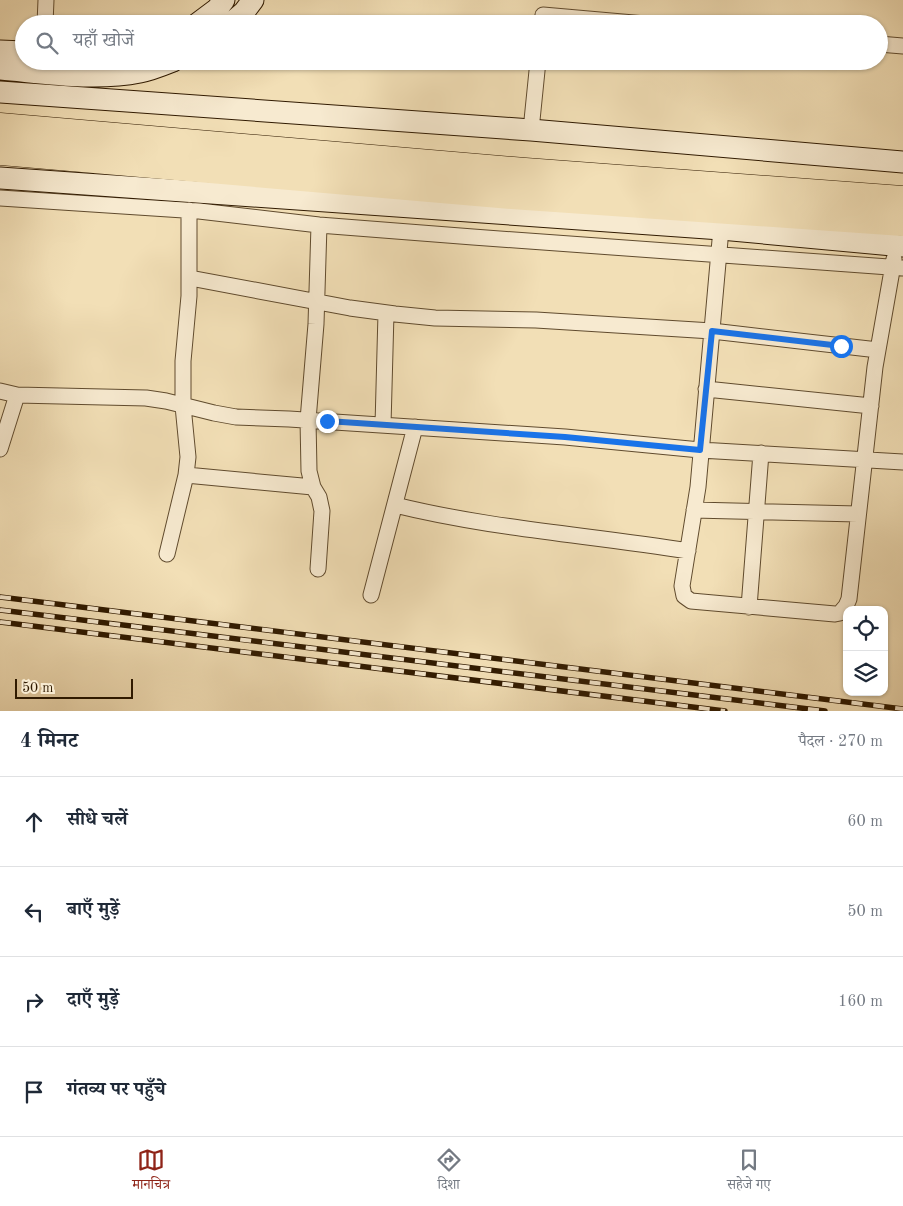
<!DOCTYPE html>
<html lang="hi">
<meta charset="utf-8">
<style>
:root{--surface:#fff;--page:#f6f6f7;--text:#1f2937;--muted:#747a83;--line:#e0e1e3;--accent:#8f2418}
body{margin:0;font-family:"Old Standard TT","Noto Serif Devanagari",serif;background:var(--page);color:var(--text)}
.controls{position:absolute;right:15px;bottom:15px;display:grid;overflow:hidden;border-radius:10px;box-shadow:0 1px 4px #0004}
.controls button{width:45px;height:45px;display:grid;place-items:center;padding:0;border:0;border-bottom:1px solid var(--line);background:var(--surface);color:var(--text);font:25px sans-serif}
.scale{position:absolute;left:15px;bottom:12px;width:118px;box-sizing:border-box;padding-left:5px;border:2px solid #301a00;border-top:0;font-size:14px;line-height:18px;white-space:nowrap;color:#301a00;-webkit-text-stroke:4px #f7ead0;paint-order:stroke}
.stop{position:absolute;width:15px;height:15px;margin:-11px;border:4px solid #1a73e8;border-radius:50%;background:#fff}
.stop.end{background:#1a73e8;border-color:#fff;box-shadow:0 1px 5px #0008}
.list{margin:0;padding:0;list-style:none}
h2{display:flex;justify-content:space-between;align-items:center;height:65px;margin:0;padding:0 20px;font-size:21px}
h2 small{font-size:16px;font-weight:400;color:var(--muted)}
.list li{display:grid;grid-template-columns:32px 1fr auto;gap:15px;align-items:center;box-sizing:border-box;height:90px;padding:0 20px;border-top:1px solid var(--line)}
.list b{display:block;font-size:19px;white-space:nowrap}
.list em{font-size:16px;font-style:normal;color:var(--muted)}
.icon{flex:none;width:28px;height:28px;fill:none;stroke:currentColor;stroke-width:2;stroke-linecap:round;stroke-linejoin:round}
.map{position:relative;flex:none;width:903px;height:711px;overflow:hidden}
.search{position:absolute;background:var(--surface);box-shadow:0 1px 4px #0004;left:15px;right:15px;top:15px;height:55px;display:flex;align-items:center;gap:12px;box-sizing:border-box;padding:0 18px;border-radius:28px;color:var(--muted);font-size:19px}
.sheet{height:425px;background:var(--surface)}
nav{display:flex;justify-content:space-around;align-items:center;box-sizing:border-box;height:70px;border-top:1px solid var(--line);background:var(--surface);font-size:14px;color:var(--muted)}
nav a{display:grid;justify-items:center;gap:2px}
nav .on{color:var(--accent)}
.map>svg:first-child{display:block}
</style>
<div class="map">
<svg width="903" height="711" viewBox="0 0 903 711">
<rect width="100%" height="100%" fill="#f2dfb6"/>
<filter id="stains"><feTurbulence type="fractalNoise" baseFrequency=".004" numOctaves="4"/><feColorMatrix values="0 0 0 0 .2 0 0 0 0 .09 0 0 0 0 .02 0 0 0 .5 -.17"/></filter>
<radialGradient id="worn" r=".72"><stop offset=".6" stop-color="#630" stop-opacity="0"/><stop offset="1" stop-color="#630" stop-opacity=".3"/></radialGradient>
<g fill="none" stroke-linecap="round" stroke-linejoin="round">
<defs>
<path id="street" d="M543,15L645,24
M45,24L46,0
M879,44L903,46
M531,130L538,61
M0,198L199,211L319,225L473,237L903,268
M721,229L698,487L682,586L684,596L691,601L835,614L840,613L846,606L849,599L875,367L894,259
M190,278L350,308L395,314L435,318L536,320L712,331L878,350
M706,389L871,406
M0,391L17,395L146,398L166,401L214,413L236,417L289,419L565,437L700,450L903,462
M383,425L386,313
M0,449L17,395
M186,475L313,487
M395,505C492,529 590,535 688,551
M694,510L858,514
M167,554L186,475L188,457L183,406V361L189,296V210
M318,569L322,511L319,497L313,487L309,471L308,420L316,324L319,225
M371,595L415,427
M749,607L761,453"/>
<path id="secondary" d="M197,24L217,9L224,0
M230,24L244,12L253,0
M0,51L24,52
M0,69C46,73 95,81 140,72C151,70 163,65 173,61
M0,92L531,130L903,162
M0,178L721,229L903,246"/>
<path id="highway" d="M0,127L525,172L903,200
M0,151L512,195L903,222"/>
</defs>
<use href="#street" stroke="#604b2e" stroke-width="17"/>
<use href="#secondary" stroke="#301a00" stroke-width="23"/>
<use href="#highway" stroke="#301a00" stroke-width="29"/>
<use href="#street" stroke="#f7ead0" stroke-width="15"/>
<use href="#secondary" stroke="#f7ead0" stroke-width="21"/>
<use href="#highway" stroke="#f2dfb6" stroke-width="28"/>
<defs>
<path id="rail" d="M0,597L903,709
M0,610L825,711
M0,622L725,711"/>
</defs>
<use href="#rail" stroke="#301a00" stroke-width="5.5"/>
<use href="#rail" stroke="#f7ead0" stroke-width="4" stroke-dasharray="11" stroke-linecap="butt"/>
</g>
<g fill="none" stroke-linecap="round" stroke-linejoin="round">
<path stroke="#1a73e8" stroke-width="6" d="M327,421L565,437L700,450L712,331L841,346"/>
</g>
<rect width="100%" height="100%" filter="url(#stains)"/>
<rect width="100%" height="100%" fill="url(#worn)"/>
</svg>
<div class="controls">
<button><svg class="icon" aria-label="locate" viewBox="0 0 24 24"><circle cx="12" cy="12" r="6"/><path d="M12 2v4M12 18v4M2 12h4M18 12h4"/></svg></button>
<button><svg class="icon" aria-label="layers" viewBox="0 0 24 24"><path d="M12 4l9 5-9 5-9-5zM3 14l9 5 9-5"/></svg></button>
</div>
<div class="scale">50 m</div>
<div class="stop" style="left:841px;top:346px"></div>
<div class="stop end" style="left:327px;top:421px"></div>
<div class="search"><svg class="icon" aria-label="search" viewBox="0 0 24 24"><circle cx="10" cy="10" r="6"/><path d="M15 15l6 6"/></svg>यहाँ खोजें</div>
</div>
<section class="sheet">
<h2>4 मिनट<small>पैदल · 270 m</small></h2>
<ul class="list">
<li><svg class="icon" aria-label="ahead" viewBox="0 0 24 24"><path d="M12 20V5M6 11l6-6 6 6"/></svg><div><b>सीधे चलें</b></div><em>60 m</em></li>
<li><svg class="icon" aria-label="left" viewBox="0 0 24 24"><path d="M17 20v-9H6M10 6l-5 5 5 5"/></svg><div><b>बाएँ मुड़ें</b></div><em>50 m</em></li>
<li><svg class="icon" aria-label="right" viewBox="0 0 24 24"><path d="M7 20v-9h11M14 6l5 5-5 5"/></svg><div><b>दाएँ मुड़ें</b></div><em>160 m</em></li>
<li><svg class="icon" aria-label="arrive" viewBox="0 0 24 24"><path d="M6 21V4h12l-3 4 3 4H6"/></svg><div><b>गंतव्य पर पहुँचे</b></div></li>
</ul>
</section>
<nav>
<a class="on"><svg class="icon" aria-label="map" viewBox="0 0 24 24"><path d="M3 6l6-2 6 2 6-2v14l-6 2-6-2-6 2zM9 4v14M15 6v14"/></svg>मानचित्र</a>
<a><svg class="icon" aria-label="directions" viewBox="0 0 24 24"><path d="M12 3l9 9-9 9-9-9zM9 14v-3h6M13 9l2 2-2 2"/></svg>दिशा</a>
<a><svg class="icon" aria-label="saved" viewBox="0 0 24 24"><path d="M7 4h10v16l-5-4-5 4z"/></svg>सहेजे गए</a>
</nav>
